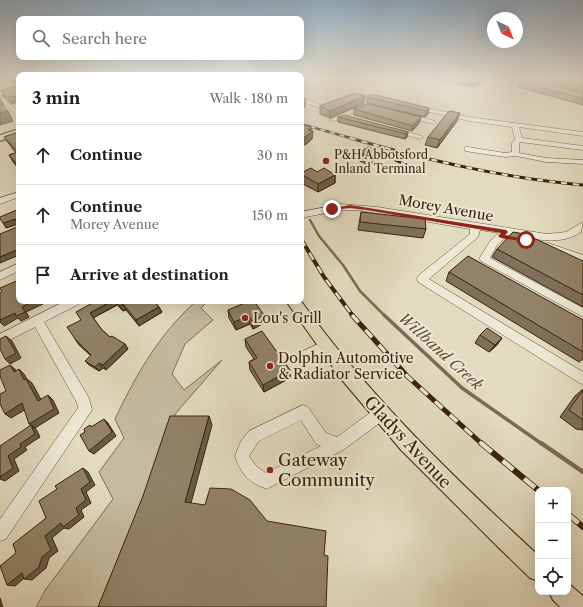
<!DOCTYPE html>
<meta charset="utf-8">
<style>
:root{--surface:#fff;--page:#f6f6f6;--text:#222;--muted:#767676;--line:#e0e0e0}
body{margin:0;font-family:"Libre Caslon Text",serif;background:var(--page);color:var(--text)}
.controls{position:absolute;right:12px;bottom:12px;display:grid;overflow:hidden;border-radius:8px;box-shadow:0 4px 16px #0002}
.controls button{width:36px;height:36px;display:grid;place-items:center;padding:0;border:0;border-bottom:1px solid var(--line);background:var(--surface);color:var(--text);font:20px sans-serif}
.compass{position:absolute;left:487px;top:12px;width:36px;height:36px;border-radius:50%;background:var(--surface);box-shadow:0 4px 16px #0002;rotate:137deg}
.stop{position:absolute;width:12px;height:12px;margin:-9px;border:3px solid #8f2418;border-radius:50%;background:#fff}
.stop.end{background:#8f2418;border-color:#fff;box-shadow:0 1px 4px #0008}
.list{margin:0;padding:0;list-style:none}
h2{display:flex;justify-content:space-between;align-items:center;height:52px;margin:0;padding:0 16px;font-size:17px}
h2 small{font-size:13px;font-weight:400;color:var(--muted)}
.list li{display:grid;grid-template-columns:26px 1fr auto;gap:12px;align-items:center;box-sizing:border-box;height:60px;padding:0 16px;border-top:1px solid var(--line)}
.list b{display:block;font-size:15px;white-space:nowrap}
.list p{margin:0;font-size:13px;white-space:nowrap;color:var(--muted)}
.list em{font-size:13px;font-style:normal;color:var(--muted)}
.icon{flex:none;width:22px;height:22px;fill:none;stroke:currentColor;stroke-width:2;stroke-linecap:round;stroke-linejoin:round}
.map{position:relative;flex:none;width:583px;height:607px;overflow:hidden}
.search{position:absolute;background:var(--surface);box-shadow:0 4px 16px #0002;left:16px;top:16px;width:288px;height:44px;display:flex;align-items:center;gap:10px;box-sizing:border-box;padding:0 14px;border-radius:8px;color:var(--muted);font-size:15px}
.panel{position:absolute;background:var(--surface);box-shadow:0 4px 16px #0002;left:16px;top:72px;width:288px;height:232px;border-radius:8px}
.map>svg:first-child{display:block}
</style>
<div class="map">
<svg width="583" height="607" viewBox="0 0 583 607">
<rect width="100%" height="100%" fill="#e3dbbf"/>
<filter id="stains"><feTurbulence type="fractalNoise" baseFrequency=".005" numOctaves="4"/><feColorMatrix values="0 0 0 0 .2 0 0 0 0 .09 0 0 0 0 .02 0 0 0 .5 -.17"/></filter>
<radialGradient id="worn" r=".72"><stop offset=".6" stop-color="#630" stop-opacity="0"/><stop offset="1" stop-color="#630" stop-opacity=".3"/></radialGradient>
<path fill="#c6bba0" stroke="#806e54" d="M196,301H208L201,308L213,320L185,344L172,374L184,390L222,360L176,413L142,502L98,607H36L46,589L113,499L99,472L124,438L115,419C137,373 158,336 196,301Z"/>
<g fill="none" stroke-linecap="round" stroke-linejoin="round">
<path stroke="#7d6b51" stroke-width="2.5" d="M310,220L319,236L343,265L360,291L385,316"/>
<path stroke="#7d6b51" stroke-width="3.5" d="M384,315L462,388L542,444"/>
<path stroke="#7d6b51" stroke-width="4.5" d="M541,443L583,472"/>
<defs>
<path id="minor" d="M517,78H525L541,84L538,86Z
M317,82L319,85L301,92V88Z
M355,93L385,99L382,101L355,97L321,109L301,101V97L321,105Z
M0,95L19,112V117L0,100Z
M368,104L370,105V107L365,108L334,121L329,120L362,105Z
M414,105L469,117L583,132V136L519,127L522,138L583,146V150L520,142L519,144V153L546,158L583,160V164L546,162L516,156L505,157L465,151V147H468L505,153L512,152V143L515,139L512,127L469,121L412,108L411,107Z
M406,113L435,121L436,122L433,124L404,116V114Z
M394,128L422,136L423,137L420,139L392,131V129Z
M19,192V197L0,204V198Z
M341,204L377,207L547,234L566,232L583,222L581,232C560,247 532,238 509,235L497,245L490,258L583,308V317L481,261L479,259L490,241L499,233L480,230L478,237L429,279L583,372V385L418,282L417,279L418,276L470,234V229L358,210H341L301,218V212Z
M548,243L583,255V262L545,248L543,246L545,244Z
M19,263V271L0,280V272Z
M65,301H80L79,304L44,322L89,398L92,410L6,539L0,541V519L78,408L77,403L35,327L0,345V334Z
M325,341L329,342L331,346L329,350L307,360L303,359L301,355L303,351Z
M303,405L308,407L326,433L337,437L375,409L380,407L385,409L387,414L385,419L343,450L272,486L267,489C249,483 241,474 235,456L241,441L249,431ZM301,420L316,444L321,446L266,473L257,467L249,456L259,441Z"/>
<path id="major" d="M19,87V91L0,96V92Z
M19,129V135L0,141V135Z
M286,301H301C369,396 452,476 538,555V581L530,578L497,546L401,450L342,380Z
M568,583L583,596V607H560L553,600L549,592H568Z"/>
</defs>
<use href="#minor" stroke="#645036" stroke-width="1"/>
<use href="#major" stroke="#3a2109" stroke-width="2"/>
<use href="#minor" fill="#ede8d5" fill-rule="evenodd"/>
<use href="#major" fill="#e3dbbf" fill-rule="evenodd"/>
<defs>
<path id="rail-far4" d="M301,124L354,139"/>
<path id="rail-far3" d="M350,138C427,160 503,178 583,185
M368,148L422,172"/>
<path id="rail-far2" d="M301,239L324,277L353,316"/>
<path id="rail-far1" d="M352,315L407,376L482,444"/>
<path id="rail" d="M481,443L538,490
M568,514L583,527"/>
</defs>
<use href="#rail-far4" stroke="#3a2109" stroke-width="2.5"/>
<use href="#rail-far3" stroke="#3a2109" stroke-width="3"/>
<use href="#rail-far2" stroke="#3a2109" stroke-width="4"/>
<use href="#rail-far1" stroke="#3a2109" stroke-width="5"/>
<use href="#rail" stroke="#3a2109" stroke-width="6"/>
<use href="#rail-far4" stroke="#ede8d5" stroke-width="1.5" stroke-dasharray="5" stroke-linecap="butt"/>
<use href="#rail-far3" stroke="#ede8d5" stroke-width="2" stroke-dasharray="6" stroke-linecap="butt"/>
<use href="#rail-far2" stroke="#ede8d5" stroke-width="2.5" stroke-dasharray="8" stroke-linecap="butt"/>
<use href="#rail-far1" stroke="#ede8d5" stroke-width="3.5" stroke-dasharray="10" stroke-linecap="butt"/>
<use href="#rail" stroke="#ede8d5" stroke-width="4.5" stroke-dasharray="14" stroke-linecap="butt"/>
</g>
<path fill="#7e7059" stroke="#3a2109" d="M8,78H19V104L17,102L12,104L4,97L1,90L17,86Z
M431,78H485V80L474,87L452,82L449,84Z
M534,78H583V92L534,79Z
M521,82L583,93V105L519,87Z
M365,96L364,103L330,118L320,114V106Z
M367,97L429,108L428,114L425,117L367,103Z
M354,109L420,122L412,131L354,115Z
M338,117L408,132L407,137L405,139L338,122Z
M457,121L437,148L425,145L428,137Z
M301,124L311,127V130L312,139L305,145L301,143Z
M19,132V169L14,163L9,155L16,153L9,144L4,137Z
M359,152L377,160L368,165L358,160Z
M317,172L335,175V183L318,192L301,183V173Z
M361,212L426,229L423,238L358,230Z
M497,249L583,261V307L492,257Z
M449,272L583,320V359L579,362L446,281Z
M96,301H160L156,303L162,312L139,326L126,310L123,311L117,305L93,318L102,330L110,337L125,344L128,349L106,370L103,368L99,371L89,365L85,361L91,356L79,345L75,339L81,320Z
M228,310L264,315V323L253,329L250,324L236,330L229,318Z
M480,335L502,338L496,346L489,352L475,343Z
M245,339L290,370V378L264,392L250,370L249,362L254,359L246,347Z
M583,389V430L576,429L560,417L575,396Z"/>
<path fill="#665b49" stroke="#3a2109" d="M450,78H453L452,82L449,84Z
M479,78H485V80L474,87L476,80Z
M13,79H16L17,82L19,86H17Z
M14,96L17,102L12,104L8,97Z
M365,96L364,103L330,118V111Z
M0,98L4,106L0,107Z
M305,98V107L301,108V100Z
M429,108L428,114L425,117L426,111Z
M8,111L13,121L0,125V113Z
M460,113L457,121L437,148L440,140Z
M421,117L420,122L412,131L413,126Z
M311,127V132L313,131L312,139L305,145V137L308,130Z
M408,132L407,137L405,139L406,134Z
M378,152L377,160L368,165L369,157Z
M335,175V183L318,192V184Z
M16,219L19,224L6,228L3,223Z
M19,249V255L0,263V257Z
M34,301H41L43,304L26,312L29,317L21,321L18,318L4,326L0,322V320L15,313L22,307Z
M112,301H115L117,305L93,318L90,313Z
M153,301H160L155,304Z
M123,304L126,310L123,311L120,306Z
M159,307L162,312L139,326L136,320Z
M264,315V323L253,329L252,321Z
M249,316L250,324L236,330L234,322Z
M6,336L12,341L21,358L10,364L5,359Z
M502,338L496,346L489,352L495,345Z
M125,344L128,349L106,370L103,365Z
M99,363L103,368L99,371L95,367Z
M10,365L16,370L19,376L14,372Z
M19,369L24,374L27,379L32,383L44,405L38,401L24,380Z
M290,370V378L264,392L263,385Z
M48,395L53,400L59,413L35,428L29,424Z
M22,403L28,408L11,418L5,414Z
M209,416L212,425L190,507L185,502Z
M104,419L108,423L116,436L94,454L89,451Z
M31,425L36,429L40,437L25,447L27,450L14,459L19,471L5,481L0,479V477L8,456L20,444Z
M83,468L88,472L95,485L86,492L91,503L81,510L84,517L69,529L64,528L52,538L58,551L49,558L46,568L32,580L24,579L45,536L76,508L81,489Z
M22,573L29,574L15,586L7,585Z
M0,598L3,607H0Z"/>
<path fill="#928268" stroke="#3a2109" d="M12,78H19V84L17,82L16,79H13Z
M469,78H479L476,80Z
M528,78H530L583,93V99L521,82Z
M551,78H583V87Z
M19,86V100L14,96L8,97L1,90Z
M356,93L365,96L330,111L320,106Z
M371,94L429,108L426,111L367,97Z
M301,96L305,98L301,100Z
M0,103L8,111L0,113Z
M368,104L421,117L413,126L354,109Z
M449,111L460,113L440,140L428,137Z
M344,115L408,132L406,134L338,117Z
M301,124L311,127L308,130L313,131L305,137L301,136Z
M19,132V167L9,155L18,152L4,137Z
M369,147L378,152L369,157L359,152Z
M311,168L317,172L324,168L335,175L318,184L301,174V173Z
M19,209V249L0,257V234L17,227L16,219L3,223L0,219V217Z
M361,212L425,219L426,229L360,222Z
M513,232L525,234L583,261V295L497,249Z
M468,256L583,320V352L449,272Z
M19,280V301H34L22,307L25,312L16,316L15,313L0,320V293L2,292L0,288Z
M96,301H112L90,313L102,330L110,337L112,336L125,344L103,365L99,363L95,367L85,361L91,355L75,339L67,327L81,320L76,312Z
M116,301H154L159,307L136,320L123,304L120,306Z
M249,301H254L264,315L252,321L249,316L234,322L228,310Z
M487,328L502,338L495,345L480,335Z
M262,331L290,370L263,385L249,362L257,358L245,339Z
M6,336L16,353L5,359L0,349V339Z
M10,365L14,372L19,369L24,380L26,379L38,401L48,395L54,409L29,424L22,403L5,414L0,404V394L6,391L0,376V370Z
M583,390V420L569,410Z
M170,416H209L185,502L205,505L210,488L231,489L250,500L267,521L326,531L324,555L328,556L326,607H98L143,496Z
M104,419L112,432L89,451L80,435L85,432L84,429L90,425L91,427Z
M31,425L35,434L20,444L21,447L8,456L13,468L0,477V446Z
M83,468L90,482L81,489L86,500L76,508L79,515L63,527L61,523L45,536L51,550L42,557L39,567L24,579L22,573L7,585L0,566L16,553L13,544L46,518L39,501L57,489L55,486Z"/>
<linearGradient id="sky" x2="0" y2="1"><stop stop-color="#8faabf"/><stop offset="0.48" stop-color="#f2efe2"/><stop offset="1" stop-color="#f2efe2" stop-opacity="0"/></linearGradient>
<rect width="583" height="163" fill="url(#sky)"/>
<path fill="#8f2418" d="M350,205L506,230L508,232L505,235L529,240L526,242L501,238L498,236L501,233L366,210L350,208L332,210L329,209Z"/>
<g fill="#8f2418" stroke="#ede8d5" stroke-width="1.5">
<circle cx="326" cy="161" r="4"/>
<circle cx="245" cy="318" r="4"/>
<circle cx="270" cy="366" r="4"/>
<circle cx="270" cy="470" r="4"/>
</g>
<g text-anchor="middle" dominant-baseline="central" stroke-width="4" stroke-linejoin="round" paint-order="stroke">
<g font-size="12" fill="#3a2109" stroke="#ede8d5" text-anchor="start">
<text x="334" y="154">P&amp;H Abbotsford<tspan x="334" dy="14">Inland Terminal</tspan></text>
</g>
<g font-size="14" fill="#3a2109" stroke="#ede8d5">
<text transform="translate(446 208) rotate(10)">Morey Avenue</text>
</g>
<g font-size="14" fill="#3a2109" stroke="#ede8d5" text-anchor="start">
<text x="253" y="318">Lou's Grill</text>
<text x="278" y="358">Dolphin Automotive<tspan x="278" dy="16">&amp; Radiator Service</tspan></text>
</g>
<g font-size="15" font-style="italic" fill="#614c33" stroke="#ede8d5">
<text transform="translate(441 351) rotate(42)">Willband Creek</text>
</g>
<g font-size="17" fill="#3a2109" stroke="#ede8d5">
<text transform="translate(408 442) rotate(47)">Gladys Avenue</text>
</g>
<g font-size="17" fill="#3a2109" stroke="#ede8d5" text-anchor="start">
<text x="278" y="460">Gateway<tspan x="278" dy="20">Community</tspan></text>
</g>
</g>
<rect width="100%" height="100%" filter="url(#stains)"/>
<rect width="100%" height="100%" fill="url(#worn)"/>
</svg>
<div class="controls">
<button>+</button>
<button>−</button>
<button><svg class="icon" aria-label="locate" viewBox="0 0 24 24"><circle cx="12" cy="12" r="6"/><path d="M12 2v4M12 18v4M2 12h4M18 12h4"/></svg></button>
</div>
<svg class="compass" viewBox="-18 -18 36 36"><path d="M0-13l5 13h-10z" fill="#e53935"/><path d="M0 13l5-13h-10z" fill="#767676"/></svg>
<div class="stop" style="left:526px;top:240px"></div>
<div class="stop end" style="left:332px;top:209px"></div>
<div class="search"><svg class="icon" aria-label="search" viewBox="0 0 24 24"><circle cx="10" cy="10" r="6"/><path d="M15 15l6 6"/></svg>Search here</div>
<section class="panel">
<h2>3 min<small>Walk · 180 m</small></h2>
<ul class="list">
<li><svg class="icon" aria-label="ahead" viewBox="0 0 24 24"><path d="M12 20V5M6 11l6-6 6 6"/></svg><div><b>Continue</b></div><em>30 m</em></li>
<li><svg class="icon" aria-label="ahead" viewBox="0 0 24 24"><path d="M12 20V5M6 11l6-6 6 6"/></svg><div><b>Continue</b><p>Morey Avenue</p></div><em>150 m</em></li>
<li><svg class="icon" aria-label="arrive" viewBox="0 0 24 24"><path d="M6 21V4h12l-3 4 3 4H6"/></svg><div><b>Arrive at destination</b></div></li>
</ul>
</section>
</div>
